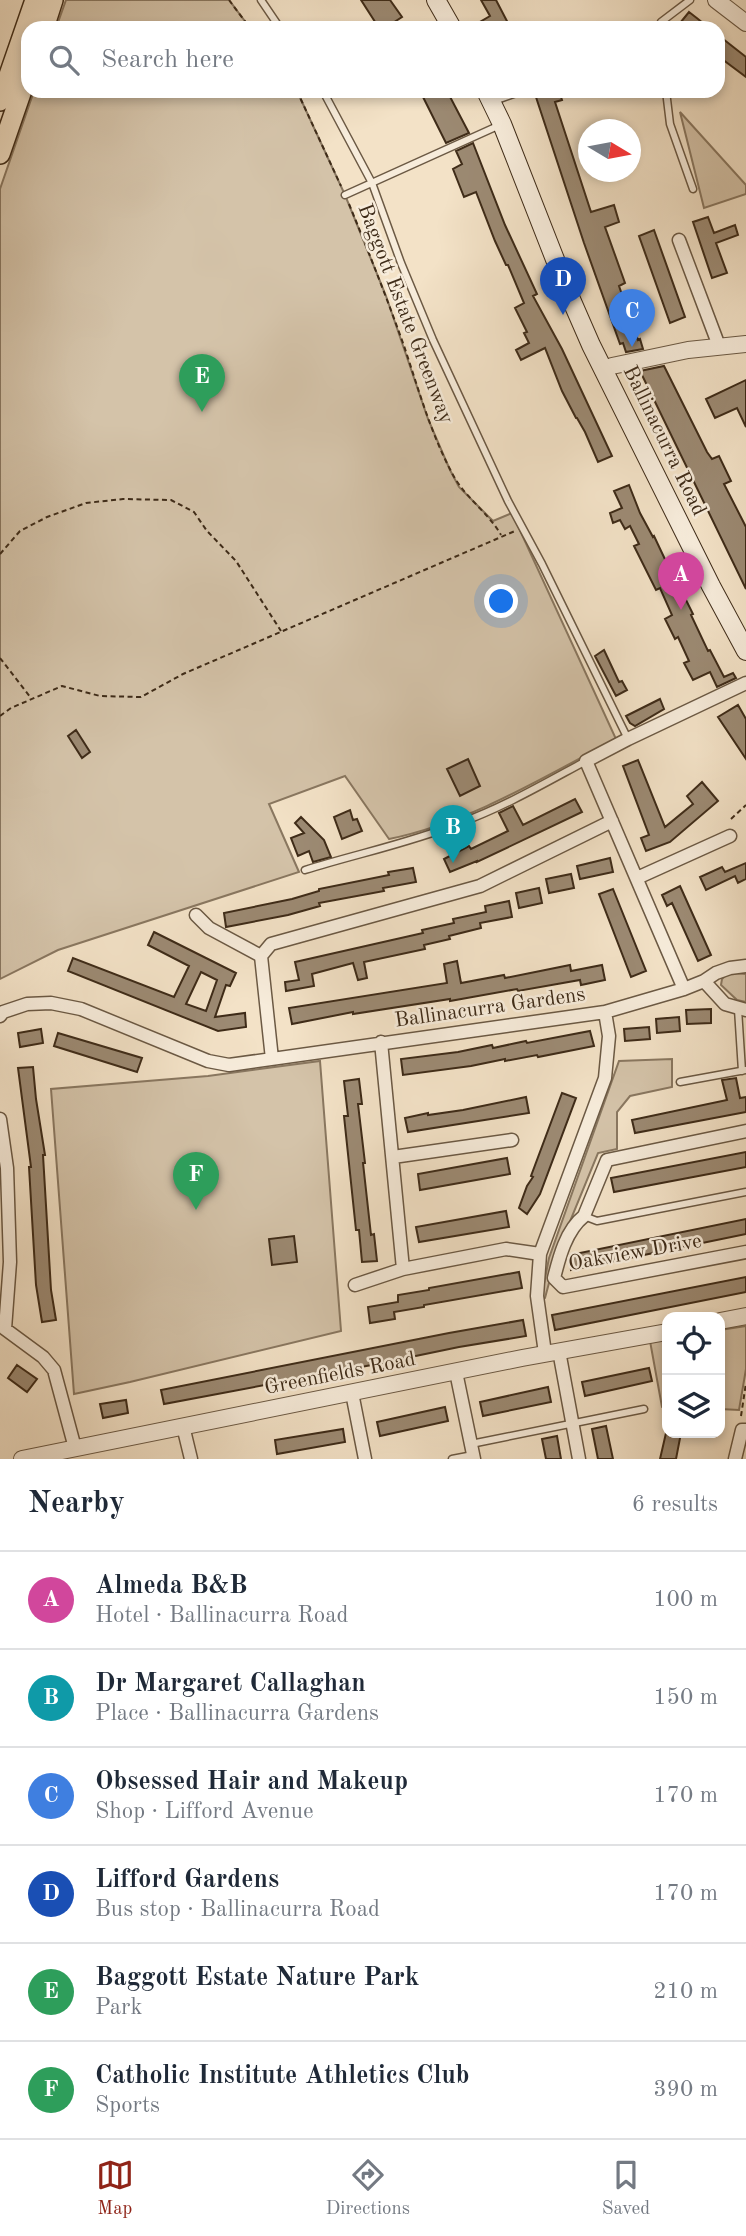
<!DOCTYPE html>
<meta charset="utf-8">
<style>
:root{--surface:#fff;--page:#f2f2f3;--text:#1f2937;--muted:#747a83;--line:#e0e1e3;--accent:#8f2418}
body{margin:0;font-family:"Old Standard TT",serif;background:var(--page);color:var(--text)}
.controls{position:absolute;right:21px;bottom:21px;display:grid;overflow:hidden;border-radius:14px;box-shadow:0 4px 10px #0003}
.controls button{width:63px;height:63px;display:grid;place-items:center;padding:0;border:0;border-bottom:2px solid var(--line);background:var(--surface);color:var(--text);font:35px sans-serif}
.compass{position:absolute;left:578px;top:119px;width:63px;height:63px;border-radius:50%;background:var(--surface);box-shadow:0 4px 10px #0003;rotate:100deg}
.you{position:absolute;left:502px;top:602px;width:24px;height:24px;margin:-18px;border:5px solid #fff;border-radius:50%;background:#1a73e8;box-shadow:0 0 0 10px #1a73e833}
.badge{display:grid;place-items:center;width:46px;height:46px;border-radius:50%;background:var(--accent);color:#fff;font-size:23px;font-weight:700}
.pin{position:absolute;translate:-50% -58px;filter:drop-shadow(0 2px 4px #0008)}
.pin::after{content:'';position:absolute;top:37px;width:24px;height:21px;background:inherit;clip-path:polygon(0 0,100% 0,50% 100%)}
.list{margin:0;padding:0;list-style:none}
h2{display:flex;justify-content:space-between;align-items:center;height:91px;margin:0;padding:0 28px;font-size:30px}
h2 small{font-size:23px;font-weight:400;color:var(--muted)}
.list li{display:grid;grid-template-columns:46px 1fr auto;gap:21px;align-items:center;box-sizing:border-box;height:98px;padding:0 28px;border-top:2px solid var(--line)}
.list b{display:block;font-size:26px;white-space:nowrap}
.list p{margin:0;font-size:23px;white-space:nowrap;color:var(--muted)}
.list em{font-size:23px;font-style:normal;color:var(--muted)}
.icon{flex:none;width:38px;height:38px;fill:none;stroke:currentColor;stroke-width:2;stroke-linecap:round;stroke-linejoin:round}
.map{position:relative;flex:none;width:746px;height:1459px;overflow:hidden}
.search{position:absolute;background:var(--surface);box-shadow:0 4px 10px #0003;left:21px;right:21px;top:21px;height:77px;display:flex;align-items:center;gap:18px;box-sizing:border-box;padding:0 24px;border-radius:21px;color:var(--muted);font-size:26px}
.sheet{height:679px;background:var(--surface)}
nav{display:flex;justify-content:space-around;align-items:center;box-sizing:border-box;height:98px;border-top:2px solid var(--line);background:var(--surface);font-size:19px;color:var(--muted)}
nav a{display:grid;justify-items:center;gap:4px}
nav .on{color:var(--accent)}
.map>svg:first-child{display:block}
</style>
<div class="map">
<svg width="746" height="1459" viewBox="0 0 746 1459">
<rect width="100%" height="100%" fill="#f3e2c7"/>
<filter id="stains"><feTurbulence type="fractalNoise" baseFrequency=".00286" numOctaves="4"/><feColorMatrix values="0 0 0 0 .2 0 0 0 0 .09 0 0 0 0 .02 0 0 0 .5 -.17"/></filter>
<radialGradient id="worn" r=".72"><stop offset=".6" stop-color="#630" stop-opacity="0"/><stop offset="1" stop-color="#630" stop-opacity=".3"/></radialGradient>
<path fill="#d4c3a9" stroke="#897760" stroke-width="2" d="M66,0H229L250,28H56Z
M34,91H297L345,195L386,296L428,419L450,470L459,487L493,521L512,513L616,739C542,778 471,822 389,839L345,776L269,804L299,872L58,950L0,979V189Z
M680,112L746,185V194L704,208Z
M734,973L746,974V1002L737,1000L721,985L722,979L727,974Z
M672,1059V1087L630,1096L617,1112V1149L598,1153L557,1253L545,1298L541,1299L549,1258L619,1061Z
M320,1061L341,1331L130,1382L74,1394L51,1089L208,1076Z
M746,1326V1369L739,1410L720,1409V1330Z
M667,1339V1408L662,1407L650,1341Z"/>
<path fill="#9c8a73" stroke="#3e2b18" stroke-width="2" fill-rule="evenodd" d="M361,0H390L402,17L385,28H379Z
M481,0H496L509,25L504,28H483L480,22L490,16Z
M689,12L698,19L709,28H676Z
M718,35L746,57V77L718,56Z
M420,91H447L469,133L446,143Z
M534,91H559L562,100L555,102L591,212L614,205L619,222L605,227L625,283L619,286L638,340L640,339L643,349L626,352L623,343L620,344L584,243Z
M473,143L505,225L537,294L533,296L562,349L612,456L598,462L585,432L577,418H576L562,391L545,348L521,360L516,350L529,343L524,333L527,332L515,308L524,303L508,265H506L495,241L476,192L464,197L453,169L462,164L456,151Z
M708,217L714,233L735,225L738,235L716,243L727,273L712,278L693,222Z
M654,230L685,317L670,323L639,236Z
M664,366L707,452L712,459L719,456L731,481L724,484L746,527V589L640,371Z
M746,380V427L737,408L715,418L706,399Z
M629,485L640,513L653,537L654,536L679,589L680,588L693,614L691,615L708,651L710,650L724,677L733,673L736,678L717,687L710,672L693,680L684,663L689,661L678,637L675,639L665,619L672,615L660,588L656,590L634,546L639,544L630,526L625,529L620,520L613,523L610,513L622,508L614,491Z
M604,650L619,682L622,681L627,690L616,696L595,656Z
M660,699L664,709L635,726L630,723L626,716Z
M738,705L746,719V759L718,717Z
M76,730L90,752L82,758L68,736Z
M468,759L480,786L460,796L447,769Z
M638,760L665,827L693,804L687,796L702,782L718,801L670,842L646,851L641,838L649,835L623,766Z
M575,799L582,812L477,862V861L450,872L444,859L469,846L471,849L508,831L499,813L513,806L523,825Z
M350,810L353,820L357,819L362,831L342,839L334,817Z
M301,817L324,840L331,857L313,862L309,851L298,856L291,838L304,833L295,823Z
M610,858L613,872L580,879L577,866Z
M746,863V879L738,883L735,876L706,890L700,877L722,867L725,872Z
M413,868L416,882L383,888L384,891L319,903L320,906L288,915L226,927L224,913L292,899L319,891V889L389,875L388,872Z
M571,874L574,888L549,893L546,879Z
M680,886L711,955L698,961L672,903L667,906L662,895Z
M539,888L542,903L519,908L516,893Z
M613,889L646,971L631,977L599,894Z
M509,901L512,917L480,923L481,928L449,936L450,939L424,945L425,949L364,962L367,978L358,980L353,963L312,974L314,986L286,991L285,982L299,980L295,962L423,933L422,930L454,923L453,919L486,912L485,906Z
M154,932L236,973L230,986L226,985L215,1017L245,1013L246,1027L218,1031L68,971L73,958L174,997L189,966L148,945ZM201,972L217,980L206,1011L186,1004Z
M457,961L461,983L504,975L505,978L570,965L571,971L602,965L605,980L581,985L580,980L518,991L517,989L450,1001V999L353,1014V1012L292,1024L289,1008L447,983L444,964Z
M711,1009V1023L687,1024L686,1010Z
M679,1017L680,1031L657,1033L656,1019Z
M649,1027L650,1039L625,1041L624,1029Z
M41,1029L43,1043L20,1047L18,1033Z
M590,1031L594,1046L538,1057L537,1055L505,1061V1059L471,1066L403,1075L401,1059L458,1052L492,1045L493,1048L526,1041L527,1043Z
M58,1033L142,1058L137,1072L54,1046Z
M33,1067L36,1099L45,1155H43L51,1290L56,1320L42,1322L36,1285L29,1167H31L18,1068Z
M736,1078L740,1098L746,1097V1112L635,1133L632,1120L727,1100L722,1080Z
M359,1079L362,1104H358L365,1163H363L371,1235L374,1234L377,1261L362,1262L359,1230H356L344,1116H348L344,1081Z
M562,1093L576,1098L540,1194L527,1214L519,1208L527,1186L533,1177L531,1176Z
M526,1097L529,1113L408,1132L405,1118L428,1113V1115L463,1110Z
M746,1152V1167L614,1192L611,1178Z
M507,1158L510,1174L420,1190L418,1174Z
M506,1211L509,1227L419,1242L416,1227Z
M746,1219V1234L571,1270L570,1255Z
M294,1236L297,1262L272,1265L269,1239Z
M519,1272L522,1288L424,1305V1307L394,1312L395,1319L370,1323L368,1307L398,1302V1295L429,1290V1288Z
M746,1277V1292L555,1330L552,1315Z
M523,1320L526,1336L459,1347L377,1364L164,1404L161,1390L449,1333Z
M17,1365L37,1379L27,1392L8,1378Z
M649,1368L652,1381L585,1396L582,1382Z
M548,1387L551,1402L483,1416L480,1402Z
M126,1400L128,1413L103,1418L100,1404Z
M445,1407L448,1421L380,1436L377,1422Z
M606,1426L613,1459H598L592,1429Z
M343,1429L345,1442L277,1454L275,1440Z
M666,1433H681L676,1459H660Z
M557,1436L561,1459H546L542,1439Z"/>
<g fill="none" stroke-linecap="round" stroke-linejoin="round">
<defs>
<path id="service" d="M261,0L280,28
M661,28V22L690,0
M323,91L372,183L401,263L433,340L508,501L542,564L628,739
M666,91L670,124L693,189
M494,101L522,91
M345,195L500,125
M305,870C356,854 410,843 460,823C504,807 545,783 586,761
M738,1009L742,1071
M680,1082L746,1070
M584,1216L597,1221L746,1192
M471,1444L644,1409
M452,1459L473,1455"/>
<path id="minor" d="M679,240L719,346
M637,878L730,836
M196,915L209,928L261,956
M704,981L725,1004L746,1010
M684,989L586,761L628,739L746,683
M0,1016L3,1012L27,1004L51,1003L81,1009L208,1061L229,1065L605,1012L684,989L704,981L716,973L730,968L746,966
M381,1042L403,1269
M272,1059L261,956L271,944L480,886L612,821
M0,1119L7,1168L10,1262L5,1329L43,1357L54,1370L75,1448
M746,1131L607,1160L584,1216C566,1230 559,1258 554,1278L563,1287L746,1252
M393,1157L512,1140
M540,1254L537,1296L545,1353
M355,1285L403,1269L506,1249L540,1254L605,1078L609,1036L605,1012
M559,1351L579,1459
M456,1372L474,1459
M352,1393L365,1459
M183,1426L191,1459
M735,1459L742,1430H746"/>
<path id="tertiary" d="M716,0L746,23
M603,370L612,366L688,350L746,344
M720,1321L746,1316
M22,1459L522,1358L667,1332"/>
<path id="secondary" d="M436,0L452,28
M486,91L502,124L567,290L591,345L711,586L746,651"/>
<path id="trunk" d="M44,28L53,0
M0,101L35,0
M0,154L28,73"/>
</defs>
<use href="#service" stroke="#6b5944" stroke-width="9"/>
<use href="#minor" stroke="#6b5944" stroke-width="15"/>
<use href="#tertiary" stroke="#6b5944" stroke-width="18"/>
<use href="#secondary" stroke="#3e2b18" stroke-width="20"/>
<use href="#trunk" stroke="#3e2b18" stroke-width="22"/>
<path stroke="#3e2b18" stroke-width="2" stroke-dasharray="5 3.5" stroke-linecap="butt" d="M229,0L250,28
M297,91L341,186
M349,204C368,250 386,296 403,343C418,387 430,432 452,473C464,497 488,512 501,535
M0,554L20,531L47,517L86,503L123,499L171,500L194,512L207,531L236,561L281,631
M0,658L31,698
M0,716L11,708L62,686L100,696L141,697L183,674L515,531
M731,819L746,805
M741,1416L746,1383"/>
<use href="#service" stroke="#f7ecdb" stroke-width="6"/>
<use href="#minor" stroke="#f7ecdb" stroke-width="12"/>
<use href="#tertiary" stroke="#f7ecdb" stroke-width="16"/>
<use href="#secondary" stroke="#f7ecdb" stroke-width="18"/>
<use href="#trunk" stroke="#f3e2c7" stroke-width="19"/>
</g>
<g text-anchor="middle" dominant-baseline="central" stroke-width="5" stroke-linejoin="round" paint-order="stroke">
<g font-size="21" fill="#3e2b18" stroke="#f7ecdb">
<text transform="translate(405 314) rotate(69)">Baggott Estate Greenway</text>
<text transform="translate(664 441) rotate(64)">Ballinacurra Road</text>
<text transform="translate(490 1008) rotate(-8)">Ballinacurra Gardens</text>
<text transform="translate(635 1253) rotate(-10)">Oakview Drive</text>
<text transform="translate(340 1374) rotate(-11)">Greenfields Road</text>
</g>
</g>
<rect width="100%" height="100%" filter="url(#stains)"/>
<rect width="100%" height="100%" fill="url(#worn)"/>
</svg>
<div class="controls">
<button><svg class="icon" aria-label="locate" viewBox="0 0 24 24"><circle cx="12" cy="12" r="6"/><path d="M12 2v4M12 18v4M2 12h4M18 12h4"/></svg></button>
<button><svg class="icon" aria-label="layers" viewBox="0 0 24 24"><path d="M12 4l9 5-9 5-9-5zM3 14l9 5 9-5"/></svg></button>
</div>
<svg class="compass" viewBox="-18 -18 36 36"><path d="M0-13l5 13h-10z" fill="#e53935"/><path d="M0 13l5-13h-10z" fill="#747a83"/></svg>
<div class="you"></div>
<div class="pin badge" style="left:681px;top:610px;background:#d1479c">A</div>
<div class="pin badge" style="left:453px;top:863px;background:#0f9aa8">B</div>
<div class="pin badge" style="left:632px;top:347px;background:#3f7fe0">C</div>
<div class="pin badge" style="left:563px;top:315px;background:#1a4fb4">D</div>
<div class="pin badge" style="left:202px;top:412px;background:#2e9e5b">E</div>
<div class="pin badge" style="left:196px;top:1210px;background:#2e9e5b">F</div>
<div class="search"><svg class="icon" aria-label="search" viewBox="0 0 24 24"><circle cx="10" cy="10" r="6"/><path d="M15 15l6 6"/></svg>Search here</div>
</div>
<section class="sheet">
<h2>Nearby<small>6 results</small></h2>
<ul class="list">
<li><span class="badge" style="background:#d1479c">A</span><div><b>Almeda B&amp;B</b><p>Hotel · Ballinacurra Road</p></div><em>100 m</em></li>
<li><span class="badge" style="background:#0f9aa8">B</span><div><b>Dr Margaret Callaghan</b><p>Place · Ballinacurra Gardens</p></div><em>150 m</em></li>
<li><span class="badge" style="background:#3f7fe0">C</span><div><b>Obsessed Hair and Makeup</b><p>Shop · Lifford Avenue</p></div><em>170 m</em></li>
<li><span class="badge" style="background:#1a4fb4">D</span><div><b>Lifford Gardens</b><p>Bus stop · Ballinacurra Road</p></div><em>170 m</em></li>
<li><span class="badge" style="background:#2e9e5b">E</span><div><b>Baggott Estate Nature Park</b><p>Park</p></div><em>210 m</em></li>
<li><span class="badge" style="background:#2e9e5b">F</span><div><b>Catholic Institute Athletics Club</b><p>Sports</p></div><em>390 m</em></li>
</ul>
</section>
<nav>
<a class="on"><svg class="icon" aria-label="map" viewBox="0 0 24 24"><path d="M3 6l6-2 6 2 6-2v14l-6 2-6-2-6 2zM9 4v14M15 6v14"/></svg>Map</a>
<a><svg class="icon" aria-label="directions" viewBox="0 0 24 24"><path d="M12 3l9 9-9 9-9-9zM9 14v-3h6M13 9l2 2-2 2"/></svg>Directions</a>
<a><svg class="icon" aria-label="saved" viewBox="0 0 24 24"><path d="M7 4h10v16l-5-4-5 4z"/></svg>Saved</a>
</nav>
